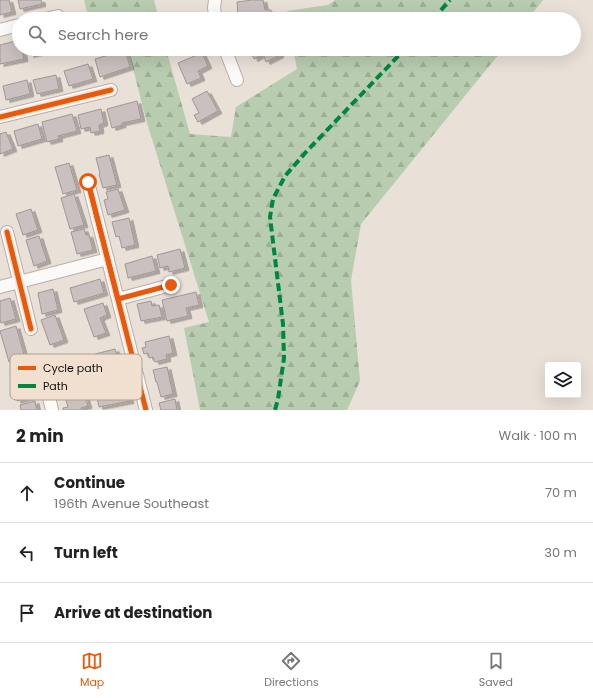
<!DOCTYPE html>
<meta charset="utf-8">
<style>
:root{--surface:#fff;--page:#f2f2f2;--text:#222;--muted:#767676;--line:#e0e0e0;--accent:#ea580c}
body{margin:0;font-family:Poppins,sans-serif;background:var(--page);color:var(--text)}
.controls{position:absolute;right:12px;bottom:12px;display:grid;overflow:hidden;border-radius:4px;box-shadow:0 4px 16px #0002}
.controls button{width:36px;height:36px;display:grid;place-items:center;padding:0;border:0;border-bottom:1px solid var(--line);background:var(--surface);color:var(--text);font:20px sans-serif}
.stop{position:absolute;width:12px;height:12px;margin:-9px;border:3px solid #ea580c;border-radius:50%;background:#fff}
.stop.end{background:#ea580c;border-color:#fff;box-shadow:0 1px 4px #0008}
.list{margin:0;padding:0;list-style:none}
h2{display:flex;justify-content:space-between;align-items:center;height:52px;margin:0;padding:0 16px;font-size:17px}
h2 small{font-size:13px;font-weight:400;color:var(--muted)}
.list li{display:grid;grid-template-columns:26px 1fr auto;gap:12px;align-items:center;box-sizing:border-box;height:60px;padding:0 16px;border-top:1px solid var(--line)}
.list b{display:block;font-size:15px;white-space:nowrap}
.list p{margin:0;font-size:13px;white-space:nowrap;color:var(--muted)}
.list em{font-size:13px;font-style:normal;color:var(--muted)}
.icon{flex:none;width:22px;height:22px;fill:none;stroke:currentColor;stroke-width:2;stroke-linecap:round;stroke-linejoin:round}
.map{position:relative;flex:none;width:593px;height:410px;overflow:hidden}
.search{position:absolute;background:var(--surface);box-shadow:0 4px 16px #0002;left:12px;right:12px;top:12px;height:44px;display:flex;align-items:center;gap:10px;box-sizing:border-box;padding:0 14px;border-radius:22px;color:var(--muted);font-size:15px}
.sheet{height:232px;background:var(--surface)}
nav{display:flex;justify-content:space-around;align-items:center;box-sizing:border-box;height:56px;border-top:1px solid var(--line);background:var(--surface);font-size:11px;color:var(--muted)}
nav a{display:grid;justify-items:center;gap:2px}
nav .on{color:var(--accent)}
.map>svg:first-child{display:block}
</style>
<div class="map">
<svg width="593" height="410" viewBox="0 0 593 410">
<defs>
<pattern id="forest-firs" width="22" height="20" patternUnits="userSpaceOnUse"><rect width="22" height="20" fill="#b8ccb0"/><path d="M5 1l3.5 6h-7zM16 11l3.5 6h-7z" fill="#9dae96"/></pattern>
<filter id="shadow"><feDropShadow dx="4" dy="2.5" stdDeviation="0" flood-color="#0004"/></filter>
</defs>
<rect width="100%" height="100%" fill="#e9e0d8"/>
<path fill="url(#forest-firs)" d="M84,0H154L159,19H89Z
M335,0H543L528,19H289L287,11L328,5Z
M128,49H166L190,134L231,137L236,107L297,69L293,49H503L361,224L351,280L360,381L347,410H200L184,328L209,322L147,123Z"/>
<path fill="#c9c0bf" stroke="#9f9796" filter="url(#shadow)" d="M0,0H9L12,12L0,15Z
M18,0H41L42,4L20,9Z
M252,0H263L265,10H271L272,19H248L247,13L238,14L237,2Z
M19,40V49H22L24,59L0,64V45Z
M28,49H54L30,55Z
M249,49H277L280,55L266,62L263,54L254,59Z
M125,50L130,67L100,77L95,59Z
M202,53L208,66L198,71L201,78L187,84L178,63Z
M88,64L93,79L69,86L64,71Z
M56,75L59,89L37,94L33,80Z
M27,80L30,94L6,100L3,86Z
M207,91L218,111L198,122L194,115L199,113L192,99Z
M137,101L141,119L122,123V125L112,128L107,109Z
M101,109L104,123L99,125L100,131L91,133L90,127L81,129L78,115Z
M72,114L77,131L58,136L59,139L47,142L42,122Z
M38,124L42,139L18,146L14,131Z
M6,132L13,149L0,154V134Z
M109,155L117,185L103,188L99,174L100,173L96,158Z
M69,163L77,190L63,194L55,167Z
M118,189L125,210L108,215L104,200L108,199L106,192Z
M74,194L84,225L70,229L61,198Z
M31,209L38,230L23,235L16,214Z
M129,218L135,245L122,248L119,236L116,237L112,222Z
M84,229L86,235H89L93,250L77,254L71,232Z
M39,236L47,261L34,266L26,240Z
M180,249L185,268L169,272L168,266L160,268L157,255Z
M152,256L156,271L128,278L125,264Z
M100,279L104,293L74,302L70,288Z
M53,289L58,310L42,314L38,293Z
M196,292L199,305L186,308L188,316L167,321L162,300Z
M10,298L16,319L1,323L0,320V301Z
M151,301L152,306L159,305L162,317L141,321L137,304Z
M103,303L107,315L100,318L106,333L94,337L84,309Z
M55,315L64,340L50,345L41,320Z
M16,326L25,358L9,362L0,331Z
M169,336L173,353L166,355L167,359L155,362L153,357L149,358L148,353L144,354L142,348L146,347L145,342Z
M115,349L119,361L112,363L117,382L103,385L95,354Z
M167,367L173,394L161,397L157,382H156L153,370Z
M27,370L34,396L17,401L10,375Z
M127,387L130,401L99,407L96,393Z
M84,392L88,406L81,408L82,410H63V408L68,407L65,397Z
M175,399L177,410H161L159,403Z
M35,401L37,410H21L20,405Z"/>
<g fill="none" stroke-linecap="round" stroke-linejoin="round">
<defs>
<path id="street" d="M215,0L214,8L216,19
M45,19L58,16
M0,30L19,25
M225,49L237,80
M0,117L111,90
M88,182L146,410
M7,232L31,329
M0,287L108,259
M118,299L171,285
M47,389L52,410"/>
</defs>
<use href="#street" stroke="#b6afa9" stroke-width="14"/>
<use href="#street" stroke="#fcfaf9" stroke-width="12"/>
<path stroke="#00873e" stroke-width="4" stroke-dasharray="8 4" stroke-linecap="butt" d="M433,19L450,0
M275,410L278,399L284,358L283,324L270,217L273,199L285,176L306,152L405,49"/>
<defs>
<path id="cycleway" d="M0,117L111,90
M88,182L146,410
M7,232L31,329"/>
</defs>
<use href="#cycleway" stroke="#f1e0d0" stroke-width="8"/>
<use href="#cycleway" stroke="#e8590c" stroke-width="5"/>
</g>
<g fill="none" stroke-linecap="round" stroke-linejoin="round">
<path stroke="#ea580c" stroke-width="5" d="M88,182L118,299L171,285"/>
</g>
<rect x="10" y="354" width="132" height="46" rx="6" fill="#f1e0d0" stroke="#aea194" stroke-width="1"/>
<rect x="18" y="366" width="18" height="4" fill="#e8590c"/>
<rect x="18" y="384" width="18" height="4" fill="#00873e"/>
<g font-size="11" fill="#120d08">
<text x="43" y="372">Cycle path</text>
<text x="43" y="390">Path</text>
</g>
</svg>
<div class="controls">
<button><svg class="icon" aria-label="layers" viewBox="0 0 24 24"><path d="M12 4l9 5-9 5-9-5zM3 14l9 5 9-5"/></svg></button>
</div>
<div class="stop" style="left:88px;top:182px"></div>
<div class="stop end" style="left:171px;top:285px"></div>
<div class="search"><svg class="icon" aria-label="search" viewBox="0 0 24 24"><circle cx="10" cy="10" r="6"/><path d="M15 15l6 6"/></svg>Search here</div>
</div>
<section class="sheet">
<h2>2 min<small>Walk · 100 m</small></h2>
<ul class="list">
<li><svg class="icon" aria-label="ahead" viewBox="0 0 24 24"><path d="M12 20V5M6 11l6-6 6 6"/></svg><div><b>Continue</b><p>196th Avenue Southeast</p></div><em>70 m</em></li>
<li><svg class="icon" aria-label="left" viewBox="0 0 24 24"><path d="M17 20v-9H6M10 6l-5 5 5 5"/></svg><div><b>Turn left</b></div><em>30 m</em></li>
<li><svg class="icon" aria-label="arrive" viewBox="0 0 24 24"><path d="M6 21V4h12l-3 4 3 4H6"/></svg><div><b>Arrive at destination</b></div></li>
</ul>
</section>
<nav>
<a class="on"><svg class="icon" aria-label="map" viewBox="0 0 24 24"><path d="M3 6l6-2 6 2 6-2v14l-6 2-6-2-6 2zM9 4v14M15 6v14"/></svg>Map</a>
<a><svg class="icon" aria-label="directions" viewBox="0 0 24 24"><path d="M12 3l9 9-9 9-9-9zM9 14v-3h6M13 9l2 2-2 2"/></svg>Directions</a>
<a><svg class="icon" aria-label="saved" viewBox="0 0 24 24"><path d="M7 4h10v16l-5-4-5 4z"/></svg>Saved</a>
</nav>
